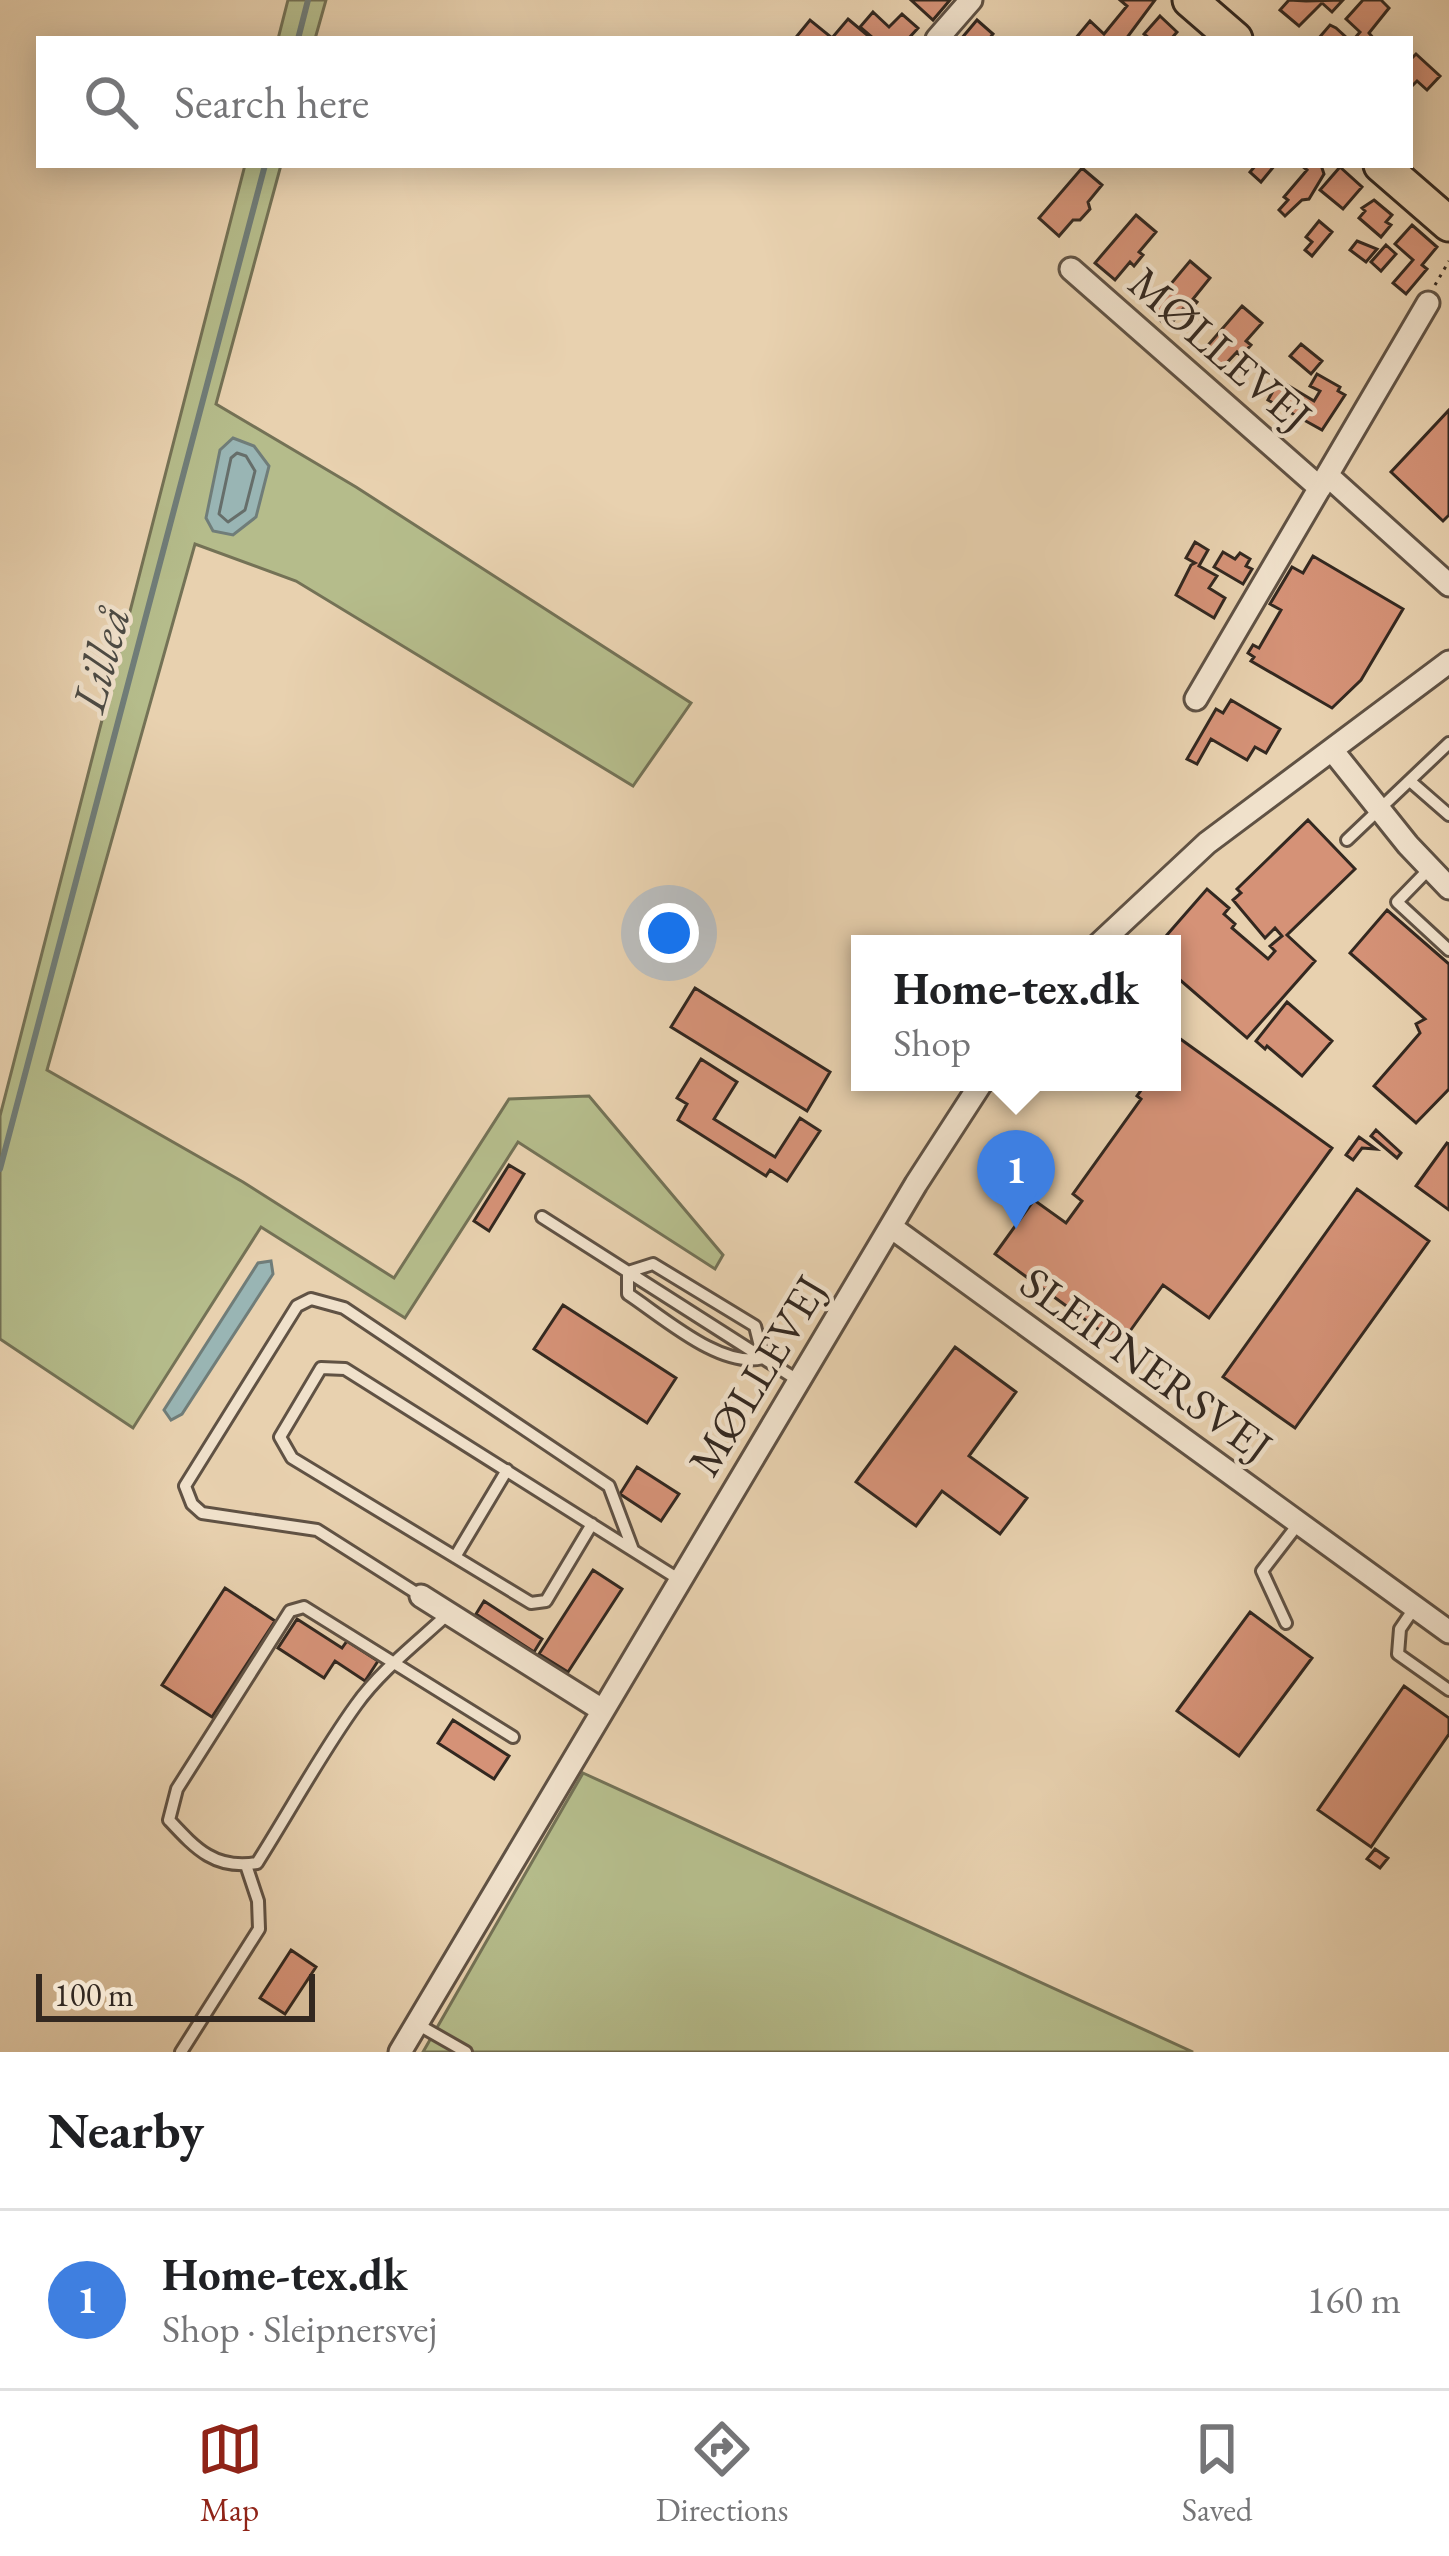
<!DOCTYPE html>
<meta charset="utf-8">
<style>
:root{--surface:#fff;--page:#f2f2f2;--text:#202124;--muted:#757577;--line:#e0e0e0;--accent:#8f2418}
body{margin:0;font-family:"EB Garamond",serif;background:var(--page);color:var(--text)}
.scale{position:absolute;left:36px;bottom:30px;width:279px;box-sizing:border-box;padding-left:12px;border:6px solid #332820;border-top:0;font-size:33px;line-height:42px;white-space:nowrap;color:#332820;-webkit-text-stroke:9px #f0e1cb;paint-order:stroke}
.you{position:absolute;left:669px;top:933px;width:42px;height:42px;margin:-30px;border:9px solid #fff;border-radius:50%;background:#1a73e8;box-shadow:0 0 0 18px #1a73e833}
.badge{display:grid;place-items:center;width:78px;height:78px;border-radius:50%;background:var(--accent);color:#fff;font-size:39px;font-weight:700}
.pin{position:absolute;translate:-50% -99px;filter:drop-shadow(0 3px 6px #0008)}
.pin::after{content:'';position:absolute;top:63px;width:42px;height:36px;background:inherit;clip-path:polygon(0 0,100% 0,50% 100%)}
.popup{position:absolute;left:851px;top:935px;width:330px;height:156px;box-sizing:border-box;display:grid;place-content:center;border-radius:0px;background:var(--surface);filter:drop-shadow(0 3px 9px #0005);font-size:39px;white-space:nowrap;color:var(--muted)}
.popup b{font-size:45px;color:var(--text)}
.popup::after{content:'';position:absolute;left:50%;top:100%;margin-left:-24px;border:24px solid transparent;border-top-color:var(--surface)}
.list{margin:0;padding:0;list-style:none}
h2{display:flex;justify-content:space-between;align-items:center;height:156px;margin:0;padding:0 48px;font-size:51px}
h2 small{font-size:39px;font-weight:400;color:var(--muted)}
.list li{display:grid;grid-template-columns:78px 1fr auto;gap:36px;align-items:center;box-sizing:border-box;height:180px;padding:0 48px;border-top:3px solid var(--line)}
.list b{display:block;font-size:45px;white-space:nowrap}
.list p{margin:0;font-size:39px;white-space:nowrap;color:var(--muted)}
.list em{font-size:39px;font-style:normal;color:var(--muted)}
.icon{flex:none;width:66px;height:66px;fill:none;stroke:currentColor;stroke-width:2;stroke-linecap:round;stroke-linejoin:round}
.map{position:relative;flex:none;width:1449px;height:2052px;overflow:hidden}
.search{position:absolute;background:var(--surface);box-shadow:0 6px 30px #0003;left:36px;right:36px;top:36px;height:132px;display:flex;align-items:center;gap:30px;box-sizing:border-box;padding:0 42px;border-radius:0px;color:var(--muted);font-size:45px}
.sheet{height:336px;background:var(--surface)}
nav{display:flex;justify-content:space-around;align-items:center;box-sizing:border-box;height:168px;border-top:3px solid var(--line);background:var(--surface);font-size:33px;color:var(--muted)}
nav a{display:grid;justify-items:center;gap:6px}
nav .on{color:var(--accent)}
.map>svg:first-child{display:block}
</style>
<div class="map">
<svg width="1449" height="2052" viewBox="0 0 1449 2052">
<rect width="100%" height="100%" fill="#e8d1af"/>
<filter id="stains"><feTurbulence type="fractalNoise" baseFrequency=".00167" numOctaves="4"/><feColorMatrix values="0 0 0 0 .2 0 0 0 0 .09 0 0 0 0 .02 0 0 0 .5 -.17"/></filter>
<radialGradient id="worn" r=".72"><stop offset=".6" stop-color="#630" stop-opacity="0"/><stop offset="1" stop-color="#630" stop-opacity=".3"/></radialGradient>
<path fill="#b5bc8b" stroke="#747256" stroke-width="3" d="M288,0H326L315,39H278Z
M245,165H281L216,404L356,487L691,703L633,786L296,581L195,544L47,1070L243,1182L394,1278L509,1099L589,1096L723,1255L715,1269L518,1142L405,1318L261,1227L133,1428L0,1339V1116Z
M583,1773L1193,2052H423Z"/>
<path fill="#99b5b4" stroke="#707d79" stroke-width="3" d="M233,438L254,446L269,466L256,517L233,535L213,531L206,518L220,450Z
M271,1261L273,1274L182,1414L171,1420L164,1410L258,1263Z"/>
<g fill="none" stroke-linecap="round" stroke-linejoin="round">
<path stroke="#666e6a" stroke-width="3" d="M237,453L246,456L255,471L245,510L228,522L219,514L231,458Z"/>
<path stroke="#707d79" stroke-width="6" d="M298,39L308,0
M0,1169L265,165"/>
</g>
<path fill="#d59277" stroke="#332820" stroke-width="3" d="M911,0H950L933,20Z
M1120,0H1155L1126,39H1075L1090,21L1104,34L1127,6Z
M1289,0L1306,1L1343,0L1332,12L1322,3L1299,26L1280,10Z
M1363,0H1381L1389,8L1369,33L1374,39H1354L1360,32L1346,19Z
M873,12L889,27L902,14L918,28L908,39H874L860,27Z
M1160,16L1177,32L1171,39H1150L1144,34Z
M848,19L872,39H801L797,36L810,20L832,38Z
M977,20L993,34L989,39H961Z
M1330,25L1336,28L1348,39H1318Z
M1416,54L1440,76L1427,90L1417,81L1410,88V60Z
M1256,165H1275L1261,182L1250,172Z
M1301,165H1321L1324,174L1309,199L1302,200L1285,216L1279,210L1288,200L1284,197L1307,170Z
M1340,167L1362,187L1343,209L1320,190Z
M1082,168L1102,185L1088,202L1090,209L1080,220H1073L1059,236L1039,218Z
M1374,200L1392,215L1386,222L1391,225L1381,237L1359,218L1365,211L1362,208Z
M1136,215L1156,232L1139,252L1143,255L1134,266L1130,262L1115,280L1095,263Z
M1319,221L1332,232L1312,256L1305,250L1312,242L1306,237Z
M1412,225L1437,247L1422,265L1427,269L1406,294L1393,283L1413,260L1395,244Z
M1357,241L1377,249L1366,262L1350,250Z
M1386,245L1396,254L1381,271L1371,262Z
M1190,261L1210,278L1193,299L1197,302L1188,313L1183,309L1168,327L1149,310Z
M1242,306L1262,323L1246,341L1251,345L1241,356L1237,352L1221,369L1202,352Z
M1301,344L1322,361L1311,374L1290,356Z
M1317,374L1340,387L1338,391L1345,395L1322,430L1268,400L1279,380L1314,401L1320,391L1310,386Z
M1449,410V515L1443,521L1391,472Z
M1195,542L1208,550L1199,566L1217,576L1209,588L1225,598L1214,618L1176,595L1191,565L1195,563L1186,558Z
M1223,552L1235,559L1240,553L1250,559L1246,566L1252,569L1243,584L1214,567Z
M1313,556L1403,609L1361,680L1332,708L1251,661L1254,657L1248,653L1253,645L1259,648L1281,610L1270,604L1292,567L1303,573Z
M1231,700L1280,729L1266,753L1255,747L1247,760L1211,739L1197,764L1187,759L1216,709L1223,713Z
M1308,820L1355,869L1287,935L1315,961L1247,1038L1172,973V944H1159L1207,889L1229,908L1224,914L1235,924L1232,928L1268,959L1275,951L1270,946L1282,936L1275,928L1265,938L1233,900L1241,893L1237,889Z
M1387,910L1449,964V1089L1416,1123L1374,1086L1420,1033L1416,1024L1425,1019L1350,953Z
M695,988L830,1072L807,1111L671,1027Z
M1287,1002L1332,1041L1302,1076L1267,1046L1265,1049L1256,1041Z
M1179,1038L1332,1148L1209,1318L1163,1285L1120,1345L995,1254L1034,1200L1066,1223L1082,1201L1073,1194L1141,1099L1137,1096L1147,1082H1172V1048Z
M701,1059L737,1082L714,1119L775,1157L800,1118L820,1131L787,1181L770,1170L766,1176L678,1120L687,1104L677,1098Z
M1376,1130L1401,1153L1397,1158L1371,1136Z
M1359,1137L1376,1149L1362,1148L1353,1160L1346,1155Z
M1447,1143L1449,1144V1210L1416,1186Z
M509,1165L524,1174L489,1231L474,1221Z
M1357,1189L1429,1241L1295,1428L1223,1377Z
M563,1305L676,1378L647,1423L534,1349Z
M955,1347L1016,1392L969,1456L1027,1498L1000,1534L942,1491L916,1526L856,1482Z
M637,1467L679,1494L661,1521L620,1494Z
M593,1570L622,1589L568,1672L539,1654Z
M225,1588L275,1621L212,1717L162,1685Z
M484,1601L542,1639L534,1652L476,1614Z
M1250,1612L1312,1658L1239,1756L1177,1711Z
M297,1619L342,1648L347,1641L378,1661L365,1681L335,1661L324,1678L278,1648Z
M1404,1686L1449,1718V1734L1371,1847L1318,1810Z
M453,1720L509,1756L494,1779L438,1743Z
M1375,1849L1388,1858L1380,1868L1367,1859Z
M291,1950L316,1967L285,2014L260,1998Z"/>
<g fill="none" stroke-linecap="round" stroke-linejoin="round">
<defs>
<path id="service" d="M1410,781L1449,815
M1347,840L1449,743
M1430,868L1397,902L1449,950
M542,1217L799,1381
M653,1264L755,1326L763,1358C721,1369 663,1317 628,1294V1272Z
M592,1524L546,1601L531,1603L292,1458L280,1437L321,1368L345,1369L680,1580
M455,1557L507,1470
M421,1596L317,1530L202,1513L192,1504L185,1486L297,1306L311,1299L344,1308L609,1486L633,1550
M1415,1607L1400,1629L1398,1654L1449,1690
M449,1613C418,1642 380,1671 356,1705C320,1755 290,1811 257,1863C215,1870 196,1849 169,1820L177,1789L290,1611L304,1607L513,1737
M1286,1623L1262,1571L1299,1523
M417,2024L466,2052
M181,2052L259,1929L258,1901L246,1865"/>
<path id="minor" d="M937,39L971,0
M1071,269L1320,488
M1327,475L1449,585
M1196,699L1428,303
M1332,750L1408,845L1449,888
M1099,944L1207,843L1449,662
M891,1227L1449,1632
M421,1596L602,1710
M400,2052L916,1184L982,1082"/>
<path id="primary" d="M1190,0L1235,39
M1381,165L1449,224"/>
</defs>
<use href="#service" stroke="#605244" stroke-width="16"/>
<use href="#minor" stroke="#605244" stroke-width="27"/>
<use href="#primary" stroke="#332820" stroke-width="39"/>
<path stroke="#332820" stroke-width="3" stroke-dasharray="3 6" stroke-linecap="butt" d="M1435,285L1449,261"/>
<use href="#service" stroke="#f0e1cb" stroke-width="10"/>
<use href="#minor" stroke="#f0e1cb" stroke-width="21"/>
<use href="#primary" stroke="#e8d1af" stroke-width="33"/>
</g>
<g text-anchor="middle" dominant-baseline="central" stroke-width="9" stroke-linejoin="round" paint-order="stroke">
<g font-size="45" fill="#332820" stroke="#f0e1cb">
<text transform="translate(1221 349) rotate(41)">MØLLEVEJ</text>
<text transform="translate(1147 1364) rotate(36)">SLEIPNERSVEJ</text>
<text transform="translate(757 1375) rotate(-59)">MØLLEVEJ</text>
</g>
<g font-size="48" font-style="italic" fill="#4c4b45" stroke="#f0e1cb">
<text transform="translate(100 659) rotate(-75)">Lilleå</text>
</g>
</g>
<rect width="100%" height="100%" filter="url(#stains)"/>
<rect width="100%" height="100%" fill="url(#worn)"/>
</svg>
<div class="scale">100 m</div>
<div class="you"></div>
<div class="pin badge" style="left:1016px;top:1229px;background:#3f7fe0">1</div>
<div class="popup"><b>Home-tex.dk</b>Shop</div>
<div class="search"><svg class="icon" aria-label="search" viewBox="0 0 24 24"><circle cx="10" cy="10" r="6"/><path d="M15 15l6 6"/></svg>Search here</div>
</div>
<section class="sheet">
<h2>Nearby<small></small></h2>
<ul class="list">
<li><span class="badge" style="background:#3f7fe0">1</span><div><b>Home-tex.dk</b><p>Shop · Sleipnersvej</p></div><em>160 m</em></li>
</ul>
</section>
<nav>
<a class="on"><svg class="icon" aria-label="map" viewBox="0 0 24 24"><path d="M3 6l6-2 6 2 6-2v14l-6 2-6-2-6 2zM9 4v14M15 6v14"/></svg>Map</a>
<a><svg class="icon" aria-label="directions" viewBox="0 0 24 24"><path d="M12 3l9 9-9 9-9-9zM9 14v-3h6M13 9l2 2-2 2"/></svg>Directions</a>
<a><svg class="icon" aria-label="saved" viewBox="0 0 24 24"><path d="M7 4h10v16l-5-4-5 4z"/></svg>Saved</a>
</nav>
